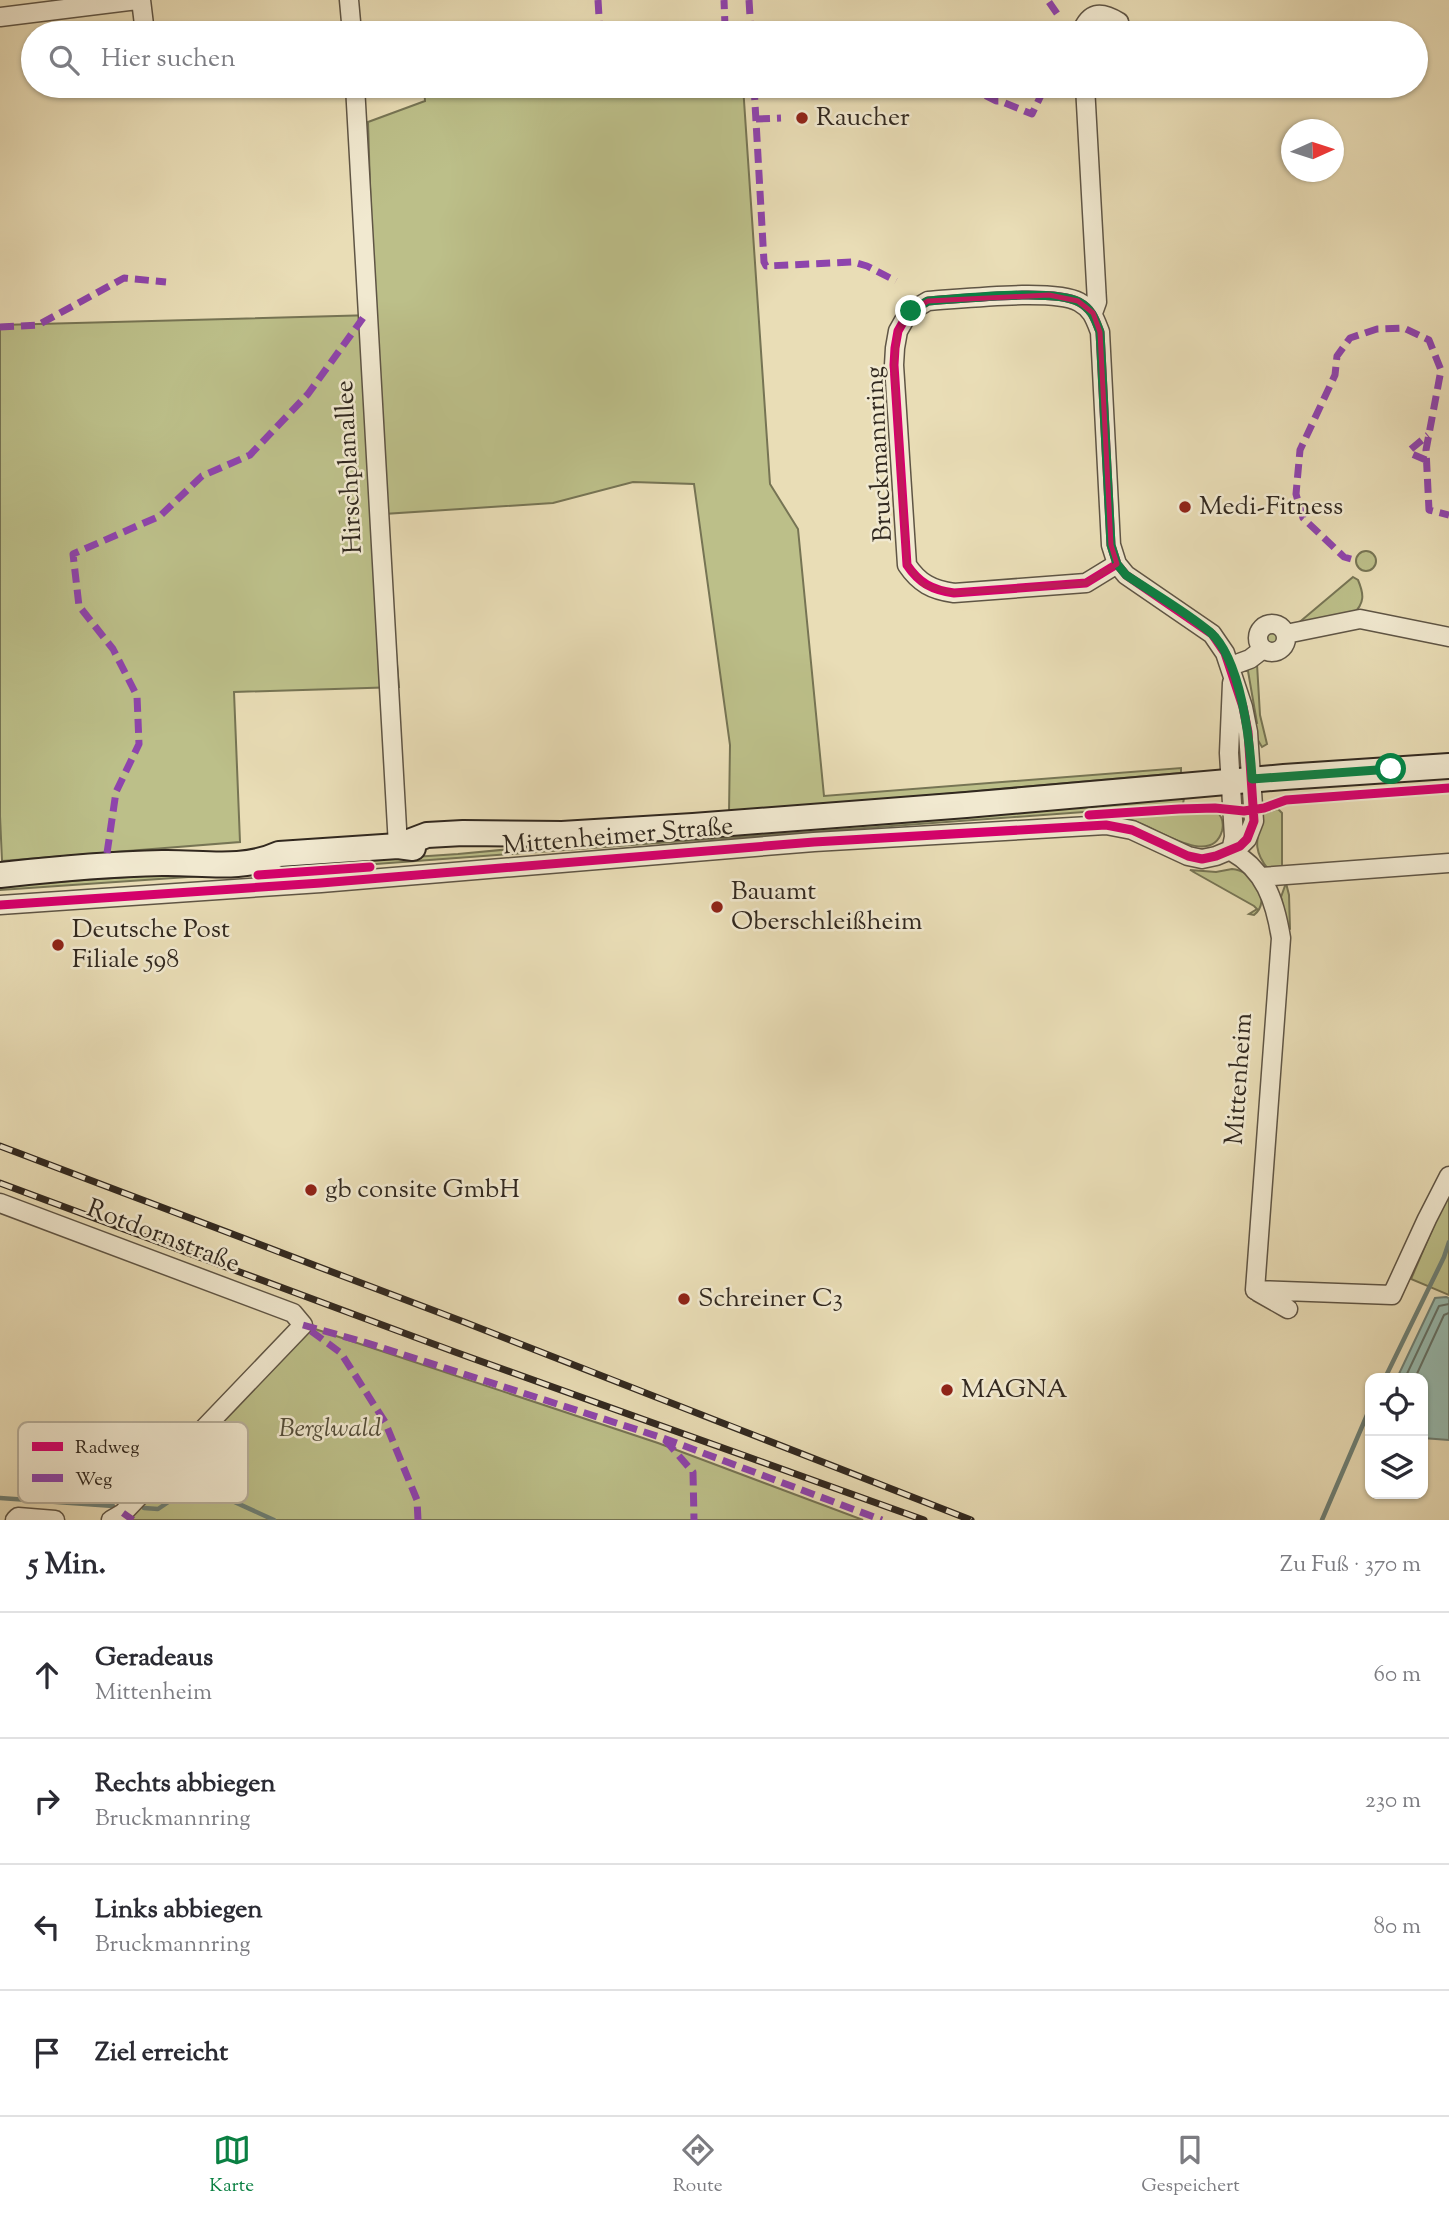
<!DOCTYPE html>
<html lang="de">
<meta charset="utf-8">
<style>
:root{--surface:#fff;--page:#f2f2f3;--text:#2b2b33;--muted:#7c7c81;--line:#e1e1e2;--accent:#0b8043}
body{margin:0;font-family:"Sorts Mill Goudy",serif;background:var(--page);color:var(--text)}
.controls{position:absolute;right:21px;bottom:21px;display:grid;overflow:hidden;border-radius:14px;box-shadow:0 2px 5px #0004}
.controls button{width:63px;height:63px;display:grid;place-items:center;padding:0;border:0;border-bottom:2px solid var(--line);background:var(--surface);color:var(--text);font:35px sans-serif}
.compass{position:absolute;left:1281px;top:119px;width:63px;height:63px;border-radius:50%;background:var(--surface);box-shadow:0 2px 5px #0004;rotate:87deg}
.stop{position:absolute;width:21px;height:21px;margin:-16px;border:5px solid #0b8043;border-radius:50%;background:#fff}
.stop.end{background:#0b8043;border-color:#fff;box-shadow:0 2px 7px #0008}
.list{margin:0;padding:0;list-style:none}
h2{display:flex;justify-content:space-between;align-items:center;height:91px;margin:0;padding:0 28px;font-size:30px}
h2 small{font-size:23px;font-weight:400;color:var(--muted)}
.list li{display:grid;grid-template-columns:46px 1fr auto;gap:21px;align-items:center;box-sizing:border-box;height:126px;padding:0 28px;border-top:2px solid var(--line)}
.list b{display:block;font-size:26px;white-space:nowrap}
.list p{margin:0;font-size:23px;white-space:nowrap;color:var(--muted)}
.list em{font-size:23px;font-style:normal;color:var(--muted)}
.icon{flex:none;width:38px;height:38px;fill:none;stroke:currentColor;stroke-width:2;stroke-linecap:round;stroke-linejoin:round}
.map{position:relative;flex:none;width:1449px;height:1520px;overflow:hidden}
.search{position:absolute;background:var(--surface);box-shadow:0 2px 5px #0004;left:21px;right:21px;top:21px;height:77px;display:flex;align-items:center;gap:18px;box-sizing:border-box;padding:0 24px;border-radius:38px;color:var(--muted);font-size:26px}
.sheet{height:595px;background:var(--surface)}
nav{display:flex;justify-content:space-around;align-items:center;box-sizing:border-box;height:98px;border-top:2px solid var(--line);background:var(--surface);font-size:19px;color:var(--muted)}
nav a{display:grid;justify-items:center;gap:4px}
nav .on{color:var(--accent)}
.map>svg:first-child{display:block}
</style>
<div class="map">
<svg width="1449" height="1520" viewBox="0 0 1449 1520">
<rect width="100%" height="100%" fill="#e9ddb6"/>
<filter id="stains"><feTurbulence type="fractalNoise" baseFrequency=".00286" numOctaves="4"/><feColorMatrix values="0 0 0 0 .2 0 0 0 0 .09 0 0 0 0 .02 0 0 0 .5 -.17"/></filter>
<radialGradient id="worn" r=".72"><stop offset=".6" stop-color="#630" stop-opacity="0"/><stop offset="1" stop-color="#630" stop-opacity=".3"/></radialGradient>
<path fill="#bcbf89" stroke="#767454" stroke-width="2" d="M424,86H743L770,484L798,529L824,796L1181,768V773L729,813L730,745L694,484L633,482L553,503L384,514L399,687L234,692L240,842L2,861L0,816V325L374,315L368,122L425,101Z
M1356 561a10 10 0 1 1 20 0a10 10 0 1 1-20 0Z
M1353,577L1358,580C1364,594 1365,603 1353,614L1296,625Z
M1262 638a10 10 0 1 1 20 0a10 10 0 1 1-20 0Z
M1257,664L1260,715L1267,744L1262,747L1256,737L1253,724L1257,723L1248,671H1243Z
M1184,798L1183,804L1179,805C871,825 563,852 255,873L250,868L458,854L618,839Z
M1278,809L1282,813V865L1281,869H1268C1251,848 1258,838 1262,814Z
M1216,811C1222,816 1224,823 1222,831C1211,869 1154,826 1134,821C1127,819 1119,818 1112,817Z
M243,869L217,875L0,890V886Z
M1232,869C1252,870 1273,900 1254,915L1249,914L1257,909L1254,906L1190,870L1216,872Z
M1286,883L1289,895L1290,929L1288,930L1281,897Z
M1449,1190V1295L1411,1279Z
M303,1325L658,1443L863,1520H119Z"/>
<path fill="#97bbb0" stroke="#6e8076" stroke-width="2" d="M1446,1297L1449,1298V1440L1423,1438V1378H1397L1435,1298Z"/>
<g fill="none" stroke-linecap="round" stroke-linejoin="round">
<path stroke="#647268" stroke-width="2" d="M1405,1378L1439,1306L1449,1304
M1415,1378L1444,1315L1449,1313"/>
<path stroke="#6e8076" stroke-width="4.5" d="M1385,1378L1444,1257L1449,1242
M0,1498L113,1506
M144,1508L158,1509L195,1484L274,1520
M1322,1520L1370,1408"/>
<defs>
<path id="street" d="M141,0L145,33
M349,0L352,33
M0,17L137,0
M1081,33C1089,12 1100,10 1119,22L1121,33
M355,86L398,846
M1085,86L1097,302L1093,313
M1258 638a14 14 0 1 1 28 0a14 14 0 1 1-28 0Z
M1286,634L1360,619L1449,637
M1231,666L1250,659L1263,649
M1231,851C1265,870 1275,901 1281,938L1255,1290
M1231,851L1234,837L1229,753L1232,683
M1261,877L1449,863
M0,905L321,883L814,842L1106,825L1132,830L1188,856L1202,859L1216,856L1240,846L1247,839L1254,821L1248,732L1243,707L1225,653L1212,634L1126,575L1117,564L1111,545L1100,332C1095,319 1092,309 1079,302C1054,288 961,299 928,301L911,311L906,317L898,331L895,348L894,365L907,565C919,583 932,590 954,593L1086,583L1117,564
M0,1203L293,1313L303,1325L123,1513L111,1520
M1255,1290L1392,1295L1427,1219L1449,1176
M1258,1292L1288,1309
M15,1520L18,1517L55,1520"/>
<path id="secondary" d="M398,846L427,835L463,833L562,834L693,826L966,805L1284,777L1449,766
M0,875C54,869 108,864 162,863C201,862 242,871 279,854L398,846L413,848"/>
</defs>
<use href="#street" stroke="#5f5545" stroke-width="21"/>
<use href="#secondary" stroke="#31281f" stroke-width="28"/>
<use href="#street" stroke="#f1e9d0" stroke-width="18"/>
<use href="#secondary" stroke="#f1e9d0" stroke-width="24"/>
<defs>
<path id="rail" d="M0,1146L464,1322L971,1520
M0,1183L455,1352L924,1520"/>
</defs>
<use href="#rail" stroke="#31281f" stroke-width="7"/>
<use href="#rail" stroke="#f1e9d0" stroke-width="4.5" stroke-dasharray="13" stroke-linecap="butt"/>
<path stroke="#8e44ad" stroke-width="7" stroke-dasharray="14 7" stroke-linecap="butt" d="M598,0L600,33
M749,0L751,33
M1049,2L1058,15
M616,33L725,26L724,0
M754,86L764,262L766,266L853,262L867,266L896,281
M967,86L996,101H1000L1032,114L1045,87
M1045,86H1085
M756,119L781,118
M0,327L38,325L124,278L166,282
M1426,460L1412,454L1410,450L1428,435
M1351,559L1344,557L1303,518L1296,494L1300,450L1335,375L1337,356L1350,338L1377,329L1404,328L1429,340L1441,370L1426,450L1429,510L1449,515
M107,853L116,792L139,744L137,696L113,649L79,606L73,554L160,516L202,476L250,455L308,394L363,318
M303,1325L364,1342L663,1438L882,1520
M311,1331L341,1353L385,1422L417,1500L418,1520
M665,1440L693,1472L694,1520
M123,1513L133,1520"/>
<defs>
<path id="cycleway" d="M1089,815L1179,809L1215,808L1244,811L1264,808L1286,800L1449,788
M258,875L370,867
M0,905L321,883L814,842L1106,825L1132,830L1188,856L1202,859L1216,856L1240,846L1247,839L1254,821L1248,732L1243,707L1225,653L1212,634L1126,575L1117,564L1111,545L1100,332C1095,319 1092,309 1079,302C1054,288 961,299 928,301L911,311L906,317L898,331L895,348L894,365L907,565C919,583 932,590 954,593L1086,583L1117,564"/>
</defs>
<use href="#cycleway" stroke="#f1e9d0" stroke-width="13"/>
<use href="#cycleway" stroke="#d6006c" stroke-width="9"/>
</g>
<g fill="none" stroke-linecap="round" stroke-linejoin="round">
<path stroke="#0b8043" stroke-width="9" d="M911,311L928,301C961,299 1053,288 1079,302C1092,309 1095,319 1100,332L1111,545L1117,564L1126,575C1153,593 1185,611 1210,632C1241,659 1250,741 1252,779L1391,769"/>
</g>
<path fill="none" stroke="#c2185b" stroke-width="5" stroke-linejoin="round" d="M1049,295L1078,301L1093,313L1100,332L1111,545L1117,564L1086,583L954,593L924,585L907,565L894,365L898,331L911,311L928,301Z"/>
<g fill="#8f2418" stroke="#f1e9d0" stroke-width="2.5">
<circle cx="802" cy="118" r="7"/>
<circle cx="1185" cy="507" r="7"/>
<circle cx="717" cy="907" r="7"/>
<circle cx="58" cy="945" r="7"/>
<circle cx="311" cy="1190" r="7"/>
<circle cx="684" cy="1299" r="7"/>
<circle cx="947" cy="1390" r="7"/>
</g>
<g text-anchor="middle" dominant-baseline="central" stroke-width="5" stroke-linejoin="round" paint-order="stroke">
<g font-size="26" fill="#31281f" stroke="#f1e9d0" text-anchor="start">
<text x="816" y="118">Raucher</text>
<text x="1199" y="507">Medi-Fitness</text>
<text x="731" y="892">Bauamt<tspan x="731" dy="30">Oberschleißheim</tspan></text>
<text x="72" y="930">Deutsche Post<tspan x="72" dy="30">Filiale 598</tspan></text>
<text x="325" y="1190">gb consite GmbH</text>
<text x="698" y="1299">Schreiner C3</text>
<text x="961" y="1390">MAGNA</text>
</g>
<g font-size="26" fill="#31281f" stroke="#f1e9d0">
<text transform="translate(880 454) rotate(-93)">Bruckmannring</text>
<text transform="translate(350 467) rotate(-93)">Hirschplanallee</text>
<text transform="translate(618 837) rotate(-5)">Mittenheimer Straße</text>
<text transform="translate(1240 1079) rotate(-86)">Mittenheim</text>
<text transform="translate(163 1237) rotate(21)">Rotdornstraße</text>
</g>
<g font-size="26" font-style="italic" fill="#544e3a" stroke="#f1e9d0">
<text x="330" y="1429">Berglwald</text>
</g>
</g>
<rect x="18" y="1422" width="230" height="81" rx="10" fill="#f1e9d0" stroke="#b7af9b" stroke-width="2"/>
<rect x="32" y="1442" width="31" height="9" fill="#d6006c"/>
<rect x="32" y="1474" width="31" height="8" fill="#8e44ad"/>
<g font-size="19" fill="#31281f">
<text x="75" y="1453">Radweg</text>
<text x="75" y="1485">Weg</text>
</g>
<rect width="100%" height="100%" filter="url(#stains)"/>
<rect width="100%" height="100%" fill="url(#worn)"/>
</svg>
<div class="controls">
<button><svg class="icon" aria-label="locate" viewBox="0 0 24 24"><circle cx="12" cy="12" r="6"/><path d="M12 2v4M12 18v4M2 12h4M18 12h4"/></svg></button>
<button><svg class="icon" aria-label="layers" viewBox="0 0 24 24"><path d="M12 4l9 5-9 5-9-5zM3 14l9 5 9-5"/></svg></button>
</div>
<svg class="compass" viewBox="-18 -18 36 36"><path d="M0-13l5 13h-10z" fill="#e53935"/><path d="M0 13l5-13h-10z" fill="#7c7c81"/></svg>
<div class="stop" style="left:1391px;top:769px"></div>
<div class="stop end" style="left:911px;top:311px"></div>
<div class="search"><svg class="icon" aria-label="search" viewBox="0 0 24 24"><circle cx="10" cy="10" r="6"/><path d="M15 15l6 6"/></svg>Hier suchen</div>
</div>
<section class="sheet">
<h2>5 Min.<small>Zu Fuß · 370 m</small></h2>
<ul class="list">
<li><svg class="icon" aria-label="ahead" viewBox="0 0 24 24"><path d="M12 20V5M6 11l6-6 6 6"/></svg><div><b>Geradeaus</b><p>Mittenheim</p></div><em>60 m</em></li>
<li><svg class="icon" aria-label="right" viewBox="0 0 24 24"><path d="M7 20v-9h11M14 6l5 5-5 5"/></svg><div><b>Rechts abbiegen</b><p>Bruckmannring</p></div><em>230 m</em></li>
<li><svg class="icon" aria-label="left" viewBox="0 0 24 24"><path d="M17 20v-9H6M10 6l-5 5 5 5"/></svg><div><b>Links abbiegen</b><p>Bruckmannring</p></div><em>80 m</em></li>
<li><svg class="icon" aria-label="arrive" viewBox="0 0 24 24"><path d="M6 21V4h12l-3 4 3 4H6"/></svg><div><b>Ziel erreicht</b></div></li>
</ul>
</section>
<nav>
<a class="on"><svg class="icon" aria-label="map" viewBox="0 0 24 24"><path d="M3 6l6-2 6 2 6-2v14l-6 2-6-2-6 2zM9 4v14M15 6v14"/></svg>Karte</a>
<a><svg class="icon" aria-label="directions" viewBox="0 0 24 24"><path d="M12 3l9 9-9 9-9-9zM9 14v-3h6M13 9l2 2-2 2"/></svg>Route</a>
<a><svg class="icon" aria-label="saved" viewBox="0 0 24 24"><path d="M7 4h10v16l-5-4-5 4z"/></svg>Gespeichert</a>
</nav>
